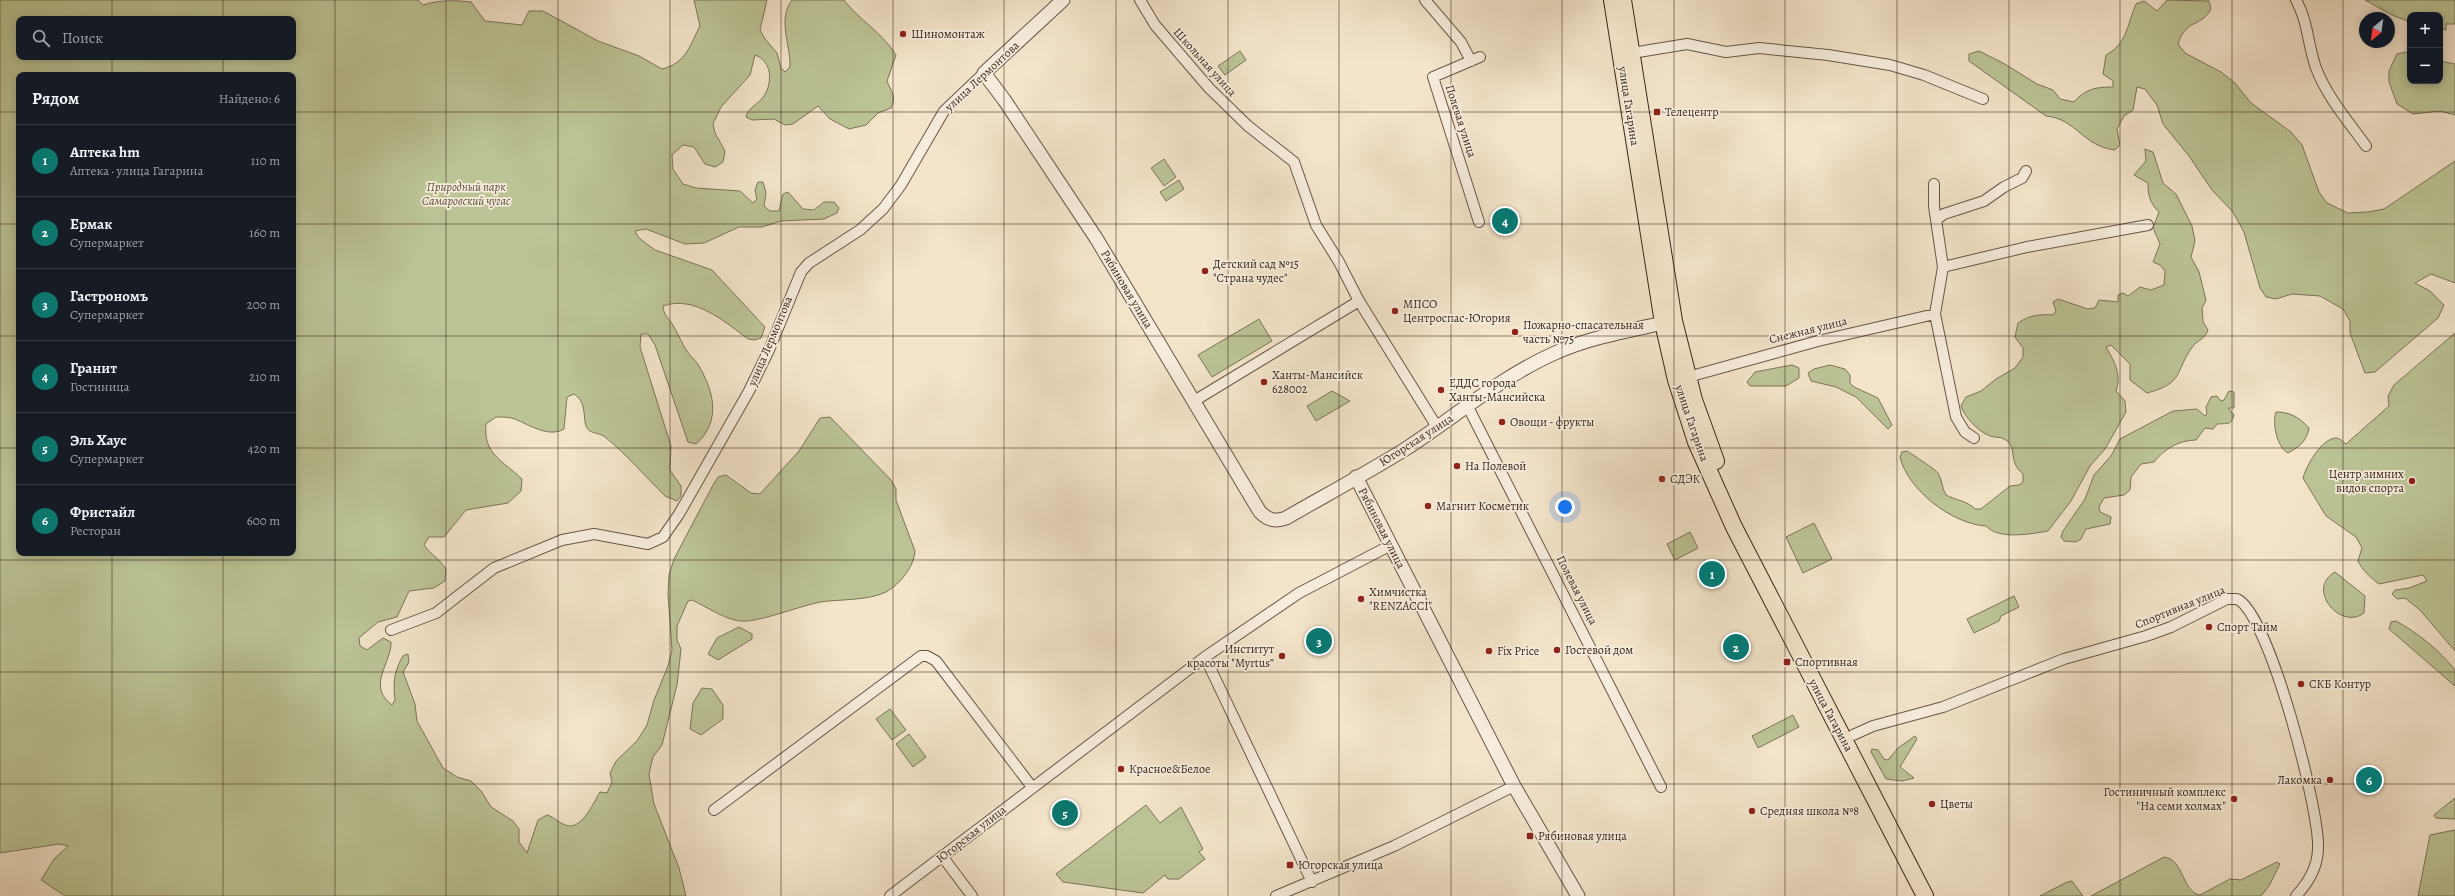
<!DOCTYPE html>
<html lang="ru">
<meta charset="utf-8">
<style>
:root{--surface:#171b24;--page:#20242c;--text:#f1f3f6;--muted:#9ea1a6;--line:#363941;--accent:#0f766e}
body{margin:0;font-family:Alegreya,serif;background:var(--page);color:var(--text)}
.controls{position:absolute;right:12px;top:12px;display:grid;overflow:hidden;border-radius:8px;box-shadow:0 2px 10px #0003}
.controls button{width:36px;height:36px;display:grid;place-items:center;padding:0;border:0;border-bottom:1px solid var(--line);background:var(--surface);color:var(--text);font:20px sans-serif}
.compass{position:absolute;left:2359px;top:12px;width:36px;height:36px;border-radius:50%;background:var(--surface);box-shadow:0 2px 10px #0003;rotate:209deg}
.you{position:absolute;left:1565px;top:507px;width:14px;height:14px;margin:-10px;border:3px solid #fff;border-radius:50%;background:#1a73e8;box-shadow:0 0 0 6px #1a73e833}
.badge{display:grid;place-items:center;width:26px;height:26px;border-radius:50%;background:var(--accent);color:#fff;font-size:13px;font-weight:700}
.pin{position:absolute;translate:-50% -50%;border:2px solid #fff;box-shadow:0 1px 4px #0006}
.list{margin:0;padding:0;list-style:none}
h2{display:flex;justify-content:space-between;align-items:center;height:52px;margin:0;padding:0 16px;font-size:17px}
h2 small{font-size:13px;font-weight:400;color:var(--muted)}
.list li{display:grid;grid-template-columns:26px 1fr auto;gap:12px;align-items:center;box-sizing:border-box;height:72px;padding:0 16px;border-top:1px solid var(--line)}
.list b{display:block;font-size:15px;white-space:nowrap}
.list p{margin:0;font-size:13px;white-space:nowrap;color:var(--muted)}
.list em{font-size:13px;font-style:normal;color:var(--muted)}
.icon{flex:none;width:22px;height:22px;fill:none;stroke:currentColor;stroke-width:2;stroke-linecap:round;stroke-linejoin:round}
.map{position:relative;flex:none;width:2455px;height:896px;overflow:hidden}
.search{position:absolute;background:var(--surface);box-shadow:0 2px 10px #0003;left:16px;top:16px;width:280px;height:44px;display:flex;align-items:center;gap:10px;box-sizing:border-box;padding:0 14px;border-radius:8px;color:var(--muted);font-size:15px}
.panel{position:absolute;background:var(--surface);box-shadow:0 2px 10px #0003;left:16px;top:72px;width:280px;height:484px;border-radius:8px}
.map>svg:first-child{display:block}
</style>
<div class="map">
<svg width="2455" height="896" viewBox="0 0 2455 896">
<rect width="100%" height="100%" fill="#f3e4ca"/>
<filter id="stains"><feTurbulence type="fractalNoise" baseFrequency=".005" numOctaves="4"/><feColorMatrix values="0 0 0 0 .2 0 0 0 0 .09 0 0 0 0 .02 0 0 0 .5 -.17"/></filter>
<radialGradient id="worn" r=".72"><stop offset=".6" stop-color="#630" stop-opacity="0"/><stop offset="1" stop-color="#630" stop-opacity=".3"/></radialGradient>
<path fill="#bcc496" stroke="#7b7558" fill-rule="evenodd" d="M0,0H418L423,5C438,0 455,0 471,2L485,21L522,25L529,11H543L598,41L639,56L662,69C686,63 689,47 700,26L694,0H767L760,30L765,39L777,53L781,68L785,72L790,67C791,46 777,19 792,0H844C859,20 882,32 896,55L887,81C891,92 897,96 891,108L878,113L866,125L849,129L830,119L818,106L793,124L785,125L774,119L752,120L746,117C748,107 759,104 764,96C773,82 772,61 755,55L750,75L721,107L713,124L715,133L725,151L723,162L715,167L705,164L694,147L683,145L672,155L673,169L683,184L696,188L740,191L753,203L757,199L755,190L758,182H763L766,193L764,206L770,211H779L783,194L788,192L803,209L814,210L824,202H834L839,208L837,213L824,219L781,221L762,227H739L704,243L685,244L646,229L635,231L639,238L655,250L712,270L765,327L761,338L755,340L748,339C724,321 694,295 663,306C663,315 670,319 674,327C679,335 682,344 687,351C690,356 694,359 697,363C714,390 722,421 696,444L688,442L655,345L648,334H641L640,347L671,446L670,470L681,486V496L677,501L665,496C645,476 626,454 605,437C600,433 595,434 590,431C580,426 590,404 574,394L567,397L564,429C549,438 529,425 515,419C510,417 502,417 496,417L486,424C483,454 502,460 522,479L521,491L508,503L466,510L444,537H429L424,545C430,554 440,559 446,569L445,581L434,588L409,591L397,617L378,622L359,638L360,646L367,650L383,638L391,642C392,662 366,686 392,705L395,700C393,683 394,671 403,656L408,654L409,662L403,672L415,704L417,721L443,768L457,777L471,781L481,791L491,807L513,821L519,829V842L527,853L538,820L547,815C556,818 556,821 563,824C581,834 593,803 600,792L607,793L612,782L610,773L616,761L637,741L647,725L654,700L668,666L672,650L668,594L669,575L674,559L713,485L718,477L726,475L751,493L760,494L799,451L820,418L830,417L891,480L896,489V500L915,551C914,567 900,584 886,592C867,601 840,599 820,602C800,606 757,623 740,621C724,619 707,607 692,600L688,601L677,626V640L681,649L677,685L662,745L653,757L649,774L654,804L679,868L686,896H65L41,880L54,859L68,846L59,844L0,853ZM19,19H293V57H19ZM19,75H293V553H19Z
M2167,0L2209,1L2211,9C2201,28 2186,18 2178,44L2185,53L2221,72L2235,83L2251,103L2291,132L2302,145L2319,192L2327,203L2348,213L2368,212L2384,209L2455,161V283L2431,274L2415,283L2430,291L2444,305L2438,318L2375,372L2365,373L2350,333V321L2343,309L2320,296L2292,294L2276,299L2266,297L2260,288L2244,232L2233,212L2212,190L2189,156L2163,124L2157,105L2145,89L2137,87L2133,110L2124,116L2117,129L2120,145L2115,150C2082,146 2077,119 2046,116L1969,61V54L1979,51L2003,63L2037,84L2053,90L2060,99L2074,102C2085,89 2096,87 2113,87V81L2103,74L2106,55C2127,44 2127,25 2136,4L2144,1L2157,11Z
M2365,0H2455V24H2446V30L2440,29V15H2410V22L2392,15Z
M1240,51L1246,60L1225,75L1218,66Z
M2406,52L2410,53V81H2440V61L2455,64V115L2440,111L2413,114L2397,104L2389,82V71L2397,54Z
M2145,149L2153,152L2163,183L2176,194L2192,226L2195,241L2191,257L2199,272L2206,300L2202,308L2203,322L2208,330C2205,339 2198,340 2193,346C2174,372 2185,383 2147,393L2130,380V364L2111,345L2106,347C2114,361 2122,374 2116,391L2125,401L2126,412L2105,449L2090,466L2071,501L2048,531C2031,534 1998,540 1986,526C1952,524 1908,490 1900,457L1902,452L1907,451C1912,454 1936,470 1938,473C1942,479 1942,489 1946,495C1955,500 1968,501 1975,509H1981L2010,486L2019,485L2023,482V474C2007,460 2018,449 2006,440C2000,436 1993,438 1988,435C1978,431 1964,416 1961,406L1966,397L1981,391L1996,379L2015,368L2023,357V348L2015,337L2018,323C2030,315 2039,314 2053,315L2056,311L2053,302L2058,299L2088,309L2095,308L2099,300L2118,302V295L2123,293L2128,296L2140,287L2151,290L2164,285L2165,271L2160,265L2153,262L2160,244L2153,228L2159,212C2150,203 2148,196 2148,183L2134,175L2146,161Z
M1164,159L1176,177L1164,186L1151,168Z
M1179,180L1184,189L1166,201L1160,192Z
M1259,319L1272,341L1212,377L1198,355Z
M2455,333V651L2420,610L2405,598L2397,599L2392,594L2395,590L2409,588L2427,581L2423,575L2379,584C2370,577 2363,571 2358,561L2362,548L2356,537L2326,516L2303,478C2306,466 2322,438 2336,438C2340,438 2343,442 2346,444L2389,406L2388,396L2394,385Z
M1792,365L1799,368V378L1786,386H1750L1747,382L1755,372Z
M1830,365L1845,369L1850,375V383L1854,387L1878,398L1892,425L1888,429L1856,397L1836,387L1811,381L1808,373L1814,369Z
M1332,391L1350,401L1316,421L1307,406Z
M2229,391L2234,392V408H2228L2234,415C2231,426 2227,423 2217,424L2213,429L2205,428L2196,440C2179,440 2164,449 2154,462L2141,464L2131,477L2130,490L2124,495L2104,498L2099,507L2100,512L2111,517L2110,524L2086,529L2081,539L2076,542L2064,541L2061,537L2063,531L2085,499L2094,475L2111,456L2120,439L2173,411L2197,409L2205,416L2207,413L2206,407L2211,397L2217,396L2221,401L2224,400Z
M2276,412C2290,412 2299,417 2309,428C2307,441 2299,447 2288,453C2277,447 2272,424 2276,412Z
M1814,523L1832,559L1803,573L1786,537Z
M1690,532L1698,548L1675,560L1667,544Z
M2335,572L2365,596L2364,613C2341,631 2305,589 2335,572Z
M2014,596L2019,607L2001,616L1999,621L1974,633L1967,619Z
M2396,621C2418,633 2439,650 2455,670V686L2389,629L2391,622Z
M739,627L752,634V639L718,660L708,654L717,638Z
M702,688L712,689L723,705V719L701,735L690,729L693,703Z
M890,709L906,730L892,740L876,719Z
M1793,715L1799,727L1758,748L1752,736Z
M909,734L926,757L913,767L896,744Z
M1915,736L1917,739L1900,767L1914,778L1902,781L1886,779L1871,752L1872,749L1878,750L1884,759L1888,760L1898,748Z
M2455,798V819L2436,818L2434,815Z
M1146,805L1160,823L1181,807L1203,849L1199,852L1205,859L1179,879H1168L1165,875L1143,893L1063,882L1056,874Z
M2455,830V896H2418L2430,835Z
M2164,857C2184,859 2182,892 2200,895L2230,879L2241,880L2277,862L2280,864L2269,886L2261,896H2091Z
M2072,881L2083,896H2040L2067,882Z"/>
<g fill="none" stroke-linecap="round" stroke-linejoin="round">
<defs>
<path id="minor" d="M1140,0L1155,25L1209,88L1248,126L1294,162L1316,225L1339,262L1359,301L1437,427
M1425,0L1461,42L1471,61
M2296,0C2308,21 2308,46 2316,68C2327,97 2348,121 2366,146
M1632,53L1687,44L1726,52L1759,48L1828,55L1890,65L1924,75L1983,99
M1934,184V206L1943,267
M1937,219L1944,214L1984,201L2004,187L2022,178L2026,171
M1479,222L1433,77L1480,57
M1935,314L1956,417L1965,432L1974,438
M1688,377L1818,341L1935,314L1943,267L2027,247L2148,225
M1194,401L1359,301
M1467,405L1661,787
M391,630L436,613L494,568L562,540L594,534L648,544L663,537L679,514L749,391L769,350L801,272L809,263L860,230L883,209L901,185L944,111L984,73
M1205,657L1312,882
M1853,735L1873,726L1943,707L2064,659L2146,636L2171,627L2227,599H2237C2269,613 2320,811 2318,848C2318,867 2309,882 2296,896
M714,810L921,656H927L936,661L1032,787
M942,856L972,896
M890,896L1205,657L1299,593L1391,545
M1276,896L1394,846L1514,786"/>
<path id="tertiary" d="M1063,0L984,73L1005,101L1096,238L1260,512C1268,520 1275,522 1286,518C1326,495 1367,473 1407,448C1456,416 1501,377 1555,353C1588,338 1627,331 1663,323
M1356,477L1514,786L1578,896"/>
<path id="primary" d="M1612,0L1663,323L1676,380L1696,442L1734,527L1925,896
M1623,0L1674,321L1694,400L1716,461"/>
</defs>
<use href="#minor" stroke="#685647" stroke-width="12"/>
<use href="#tertiary" stroke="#685647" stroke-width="15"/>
<use href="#primary" stroke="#3a261b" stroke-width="18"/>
<use href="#minor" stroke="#f7eddd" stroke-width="10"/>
<use href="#tertiary" stroke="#f7eddd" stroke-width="13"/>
<use href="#primary" stroke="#f3e4ca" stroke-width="16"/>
</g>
<path fill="none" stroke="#3a261b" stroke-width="1" stroke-opacity="0.55" d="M112,0V19M223,0V19M335,0V896M446,0V896M558,0V896M670,0V896M781,0V896M893,0V896M1004,0V896M1116,0V896M1228,0V896M1339,0V896M1451,0V896M1562,0V896M1674,0V896M1785,0V896M1897,0V896M2009,0V896M2120,0V896M2232,0V896M2343,0V896M112,57V75M223,57V75M0,112H19M293,112H2455M0,224H19M293,224H2455M0,336H19M293,336H2455M0,448H19M293,448H2455M112,553V896M223,553V896M0,560H2455M0,672H2455M0,784H2455"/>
<g fill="#8f2418" stroke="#f7eddd" stroke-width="1.5">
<circle cx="903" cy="34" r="4"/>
<rect x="1653" y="108" width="8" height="8" rx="2"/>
<circle cx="1205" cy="271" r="4"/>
<circle cx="1395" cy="311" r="4"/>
<circle cx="1515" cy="332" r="4"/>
<circle cx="1264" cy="382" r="4"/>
<circle cx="1441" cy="390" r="4"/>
<circle cx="1502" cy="422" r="4"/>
<circle cx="1457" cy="466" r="4"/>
<circle cx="1662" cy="479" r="4"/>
<circle cx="2412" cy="481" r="4"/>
<circle cx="1428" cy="506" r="4"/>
<circle cx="1361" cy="599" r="4"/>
<circle cx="2209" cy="627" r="4"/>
<circle cx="1557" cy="650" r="4"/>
<circle cx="1489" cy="651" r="4"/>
<circle cx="1282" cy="656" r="4"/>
<rect x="1783" y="658" width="8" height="8" rx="2"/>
<circle cx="2301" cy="684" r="4"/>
<circle cx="1121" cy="769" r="4"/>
<circle cx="2330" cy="780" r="4"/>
<circle cx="2234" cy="799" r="4"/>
<circle cx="1932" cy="804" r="4"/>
<circle cx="1752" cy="811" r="4"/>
<rect x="1526" y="832" width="8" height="8" rx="2"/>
<rect x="1286" y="861" width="8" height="8" rx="2"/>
</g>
<g text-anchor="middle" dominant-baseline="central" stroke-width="3.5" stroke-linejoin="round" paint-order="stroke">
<g font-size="12" fill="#3a261b" stroke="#f7eddd" text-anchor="start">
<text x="911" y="34">Шиномонтаж</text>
<text x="1665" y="112">Телецентр</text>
<text x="1213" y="264">Детский сад №15<tspan x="1213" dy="14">"Страна чудес"</tspan></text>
<text x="1403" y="304">МПСО<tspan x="1403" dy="14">Центроспас-Югория</tspan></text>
<text x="1523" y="325">Пожарно-спасательная<tspan x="1523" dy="14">часть №75</tspan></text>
<text x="1272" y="375">Ханты-Мансийск<tspan x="1272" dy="14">628002</tspan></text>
<text x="1449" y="383">ЕДДС города<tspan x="1449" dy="14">Ханты-Мансийска</tspan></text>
<text x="1510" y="422">Овощи - фрукты</text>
<text x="1465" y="466">На Полевой</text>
<text x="2404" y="474" text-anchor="end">Центр зимних<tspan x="2404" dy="14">видов спорта</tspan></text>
<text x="1670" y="479">СДЭК</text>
<text x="1436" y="506">Магнит Косметик</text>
<text x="1369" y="592">Химчистка<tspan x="1369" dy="14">"RENZACCI"</tspan></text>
<text x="2217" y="627">Спорт Тайм</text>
<text x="1274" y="649" text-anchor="end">Институт<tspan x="1274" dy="14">красоты "Myrtus”</tspan></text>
<text x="1565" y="650">Гостевой дом</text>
<text x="1497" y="651">Fix Price</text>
<text x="1795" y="662">Спортивная</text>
<text x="2309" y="684">СКБ Контур</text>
<text x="1129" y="769">Красное&amp;Белое</text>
<text x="2322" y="780" text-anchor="end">Лакомка</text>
<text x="2226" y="792" text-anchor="end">Гостиничный комплекс<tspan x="2226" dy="14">"На семи холмах"</tspan></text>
<text x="1940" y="804">Цветы</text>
<text x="1760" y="811">Средняя школа №8</text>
<text x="1538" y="836">Рябиновая улица</text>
<text x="1298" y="865">Югорская улица</text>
</g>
<g font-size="12" fill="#3a261b" stroke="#f7eddd">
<text transform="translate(1205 62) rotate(48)">Школьная улица</text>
<text transform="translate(982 76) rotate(-43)">улица Лермонтова</text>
<text transform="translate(1629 106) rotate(81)">улица Гагарина</text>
<text transform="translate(1461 121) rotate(72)">Полевая улица</text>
<text transform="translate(1127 289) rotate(59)">Рябиновая улица</text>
<text transform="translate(1808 330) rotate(-14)">Снежная улица</text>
<text transform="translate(770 341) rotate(-67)">улица Лермонтова</text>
<text transform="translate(1692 423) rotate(71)">улица Гагарина</text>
<text transform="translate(1416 440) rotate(-33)">Югорская улица</text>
<text transform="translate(1382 528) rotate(63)">Рябиновая улица</text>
<text transform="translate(1577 590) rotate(63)">Полевая улица</text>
<text transform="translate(2180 607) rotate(-22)">Спортивная улица</text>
<text transform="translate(1831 715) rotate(62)">улица Гагарина</text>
<text transform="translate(971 834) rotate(-38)">Югорская улица</text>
</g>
<g font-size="12" font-style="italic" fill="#5a4e3a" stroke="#f7eddd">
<text x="466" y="187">Природный парк<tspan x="466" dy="14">Самаровский чугас</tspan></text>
</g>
</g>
<rect width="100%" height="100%" filter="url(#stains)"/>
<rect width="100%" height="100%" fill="url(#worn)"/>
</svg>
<div class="controls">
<button>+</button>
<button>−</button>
</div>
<svg class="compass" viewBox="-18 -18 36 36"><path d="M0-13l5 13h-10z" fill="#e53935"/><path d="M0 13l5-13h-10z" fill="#9ea1a6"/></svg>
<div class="you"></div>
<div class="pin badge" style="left:1712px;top:574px">1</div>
<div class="pin badge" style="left:1736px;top:647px">2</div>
<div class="pin badge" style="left:1319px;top:641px">3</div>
<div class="pin badge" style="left:1505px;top:221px">4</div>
<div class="pin badge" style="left:1065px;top:813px">5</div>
<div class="pin badge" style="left:2369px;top:780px">6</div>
<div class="search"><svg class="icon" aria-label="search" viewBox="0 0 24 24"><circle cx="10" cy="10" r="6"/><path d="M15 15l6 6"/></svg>Поиск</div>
<section class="panel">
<h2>Рядом<small>Найдено: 6</small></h2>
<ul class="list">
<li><span class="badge">1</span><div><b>Аптека hm</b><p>Аптека · улица Гагарина</p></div><em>110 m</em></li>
<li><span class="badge">2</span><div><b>Ермак</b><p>Супермаркет</p></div><em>160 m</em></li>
<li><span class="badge">3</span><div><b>Гастрономъ</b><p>Супермаркет</p></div><em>200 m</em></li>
<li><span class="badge">4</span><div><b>Гранит</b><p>Гостиница</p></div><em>210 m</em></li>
<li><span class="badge">5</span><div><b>Эль Хаус</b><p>Супермаркет</p></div><em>420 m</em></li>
<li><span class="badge">6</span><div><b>Фристайл</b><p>Ресторан</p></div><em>600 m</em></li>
</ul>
</section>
</div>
